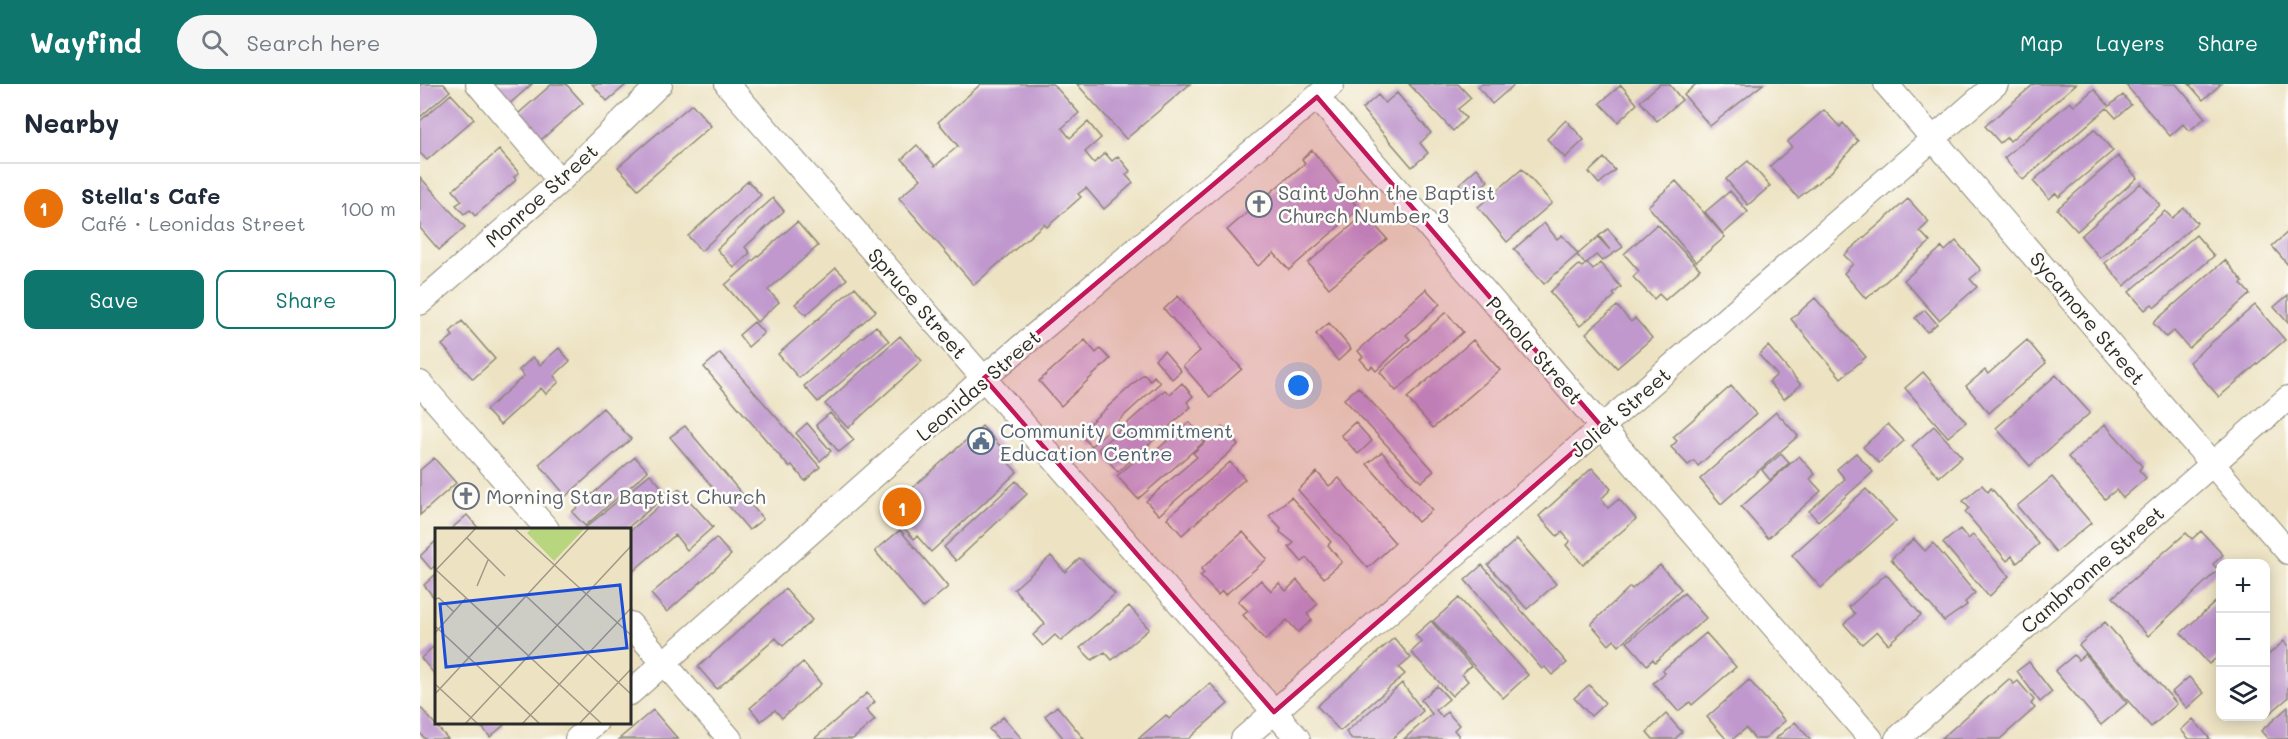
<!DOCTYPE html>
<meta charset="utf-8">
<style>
:root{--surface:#fff;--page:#f6f6f7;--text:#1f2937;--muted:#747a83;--line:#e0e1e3;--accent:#0f766e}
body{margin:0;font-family:Mali,sans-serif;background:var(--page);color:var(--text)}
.controls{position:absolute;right:18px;bottom:18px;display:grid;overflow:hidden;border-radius:12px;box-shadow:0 3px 15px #0003}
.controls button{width:54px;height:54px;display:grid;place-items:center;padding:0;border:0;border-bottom:2px solid var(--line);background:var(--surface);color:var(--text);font:30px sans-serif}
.you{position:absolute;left:879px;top:302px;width:21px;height:21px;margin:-15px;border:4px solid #fff;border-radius:50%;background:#1a73e8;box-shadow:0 0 0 9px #1a73e833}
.badge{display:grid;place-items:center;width:39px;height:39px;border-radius:50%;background:var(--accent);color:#fff;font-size:20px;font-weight:700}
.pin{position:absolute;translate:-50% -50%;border:3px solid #fff;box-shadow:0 2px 6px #0006}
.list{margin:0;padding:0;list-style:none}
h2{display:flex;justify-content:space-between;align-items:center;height:78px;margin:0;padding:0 24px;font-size:26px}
h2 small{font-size:20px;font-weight:400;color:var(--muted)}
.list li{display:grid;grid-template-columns:39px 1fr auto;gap:18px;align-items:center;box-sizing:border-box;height:90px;padding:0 24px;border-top:2px solid var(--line)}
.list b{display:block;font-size:22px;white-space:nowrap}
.list p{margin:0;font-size:20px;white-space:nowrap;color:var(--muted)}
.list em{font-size:20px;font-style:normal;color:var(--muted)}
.actions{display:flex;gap:12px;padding:18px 24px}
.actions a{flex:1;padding:14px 0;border:2px solid var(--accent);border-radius:12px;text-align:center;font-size:21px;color:var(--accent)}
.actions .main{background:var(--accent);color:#fff}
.icon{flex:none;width:33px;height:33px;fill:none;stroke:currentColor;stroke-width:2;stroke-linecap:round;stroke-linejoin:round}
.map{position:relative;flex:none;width:1868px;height:655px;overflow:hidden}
header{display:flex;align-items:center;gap:36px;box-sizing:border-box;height:84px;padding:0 30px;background:var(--accent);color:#fff}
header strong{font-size:28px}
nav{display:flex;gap:33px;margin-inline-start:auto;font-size:21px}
.search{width:420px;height:54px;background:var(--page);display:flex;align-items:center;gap:15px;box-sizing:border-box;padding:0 21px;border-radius:33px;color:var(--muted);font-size:22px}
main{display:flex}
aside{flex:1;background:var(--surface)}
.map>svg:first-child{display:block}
</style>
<header>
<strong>Wayfind</strong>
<div class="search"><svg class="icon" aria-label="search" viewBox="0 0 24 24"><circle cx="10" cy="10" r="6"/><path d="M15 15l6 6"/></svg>Search here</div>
<nav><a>Map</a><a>Layers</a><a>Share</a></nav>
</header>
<main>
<aside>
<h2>Nearby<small></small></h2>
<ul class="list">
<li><span class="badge" style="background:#e8710a">1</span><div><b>Stella's Cafe</b><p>Café · Leonidas Street</p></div><em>100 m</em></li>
</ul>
<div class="actions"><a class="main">Save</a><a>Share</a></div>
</aside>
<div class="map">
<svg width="1868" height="655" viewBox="0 0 1868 655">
<rect width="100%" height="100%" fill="#fdfcf7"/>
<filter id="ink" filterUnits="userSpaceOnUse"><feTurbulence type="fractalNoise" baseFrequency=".0167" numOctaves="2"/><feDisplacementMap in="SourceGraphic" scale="12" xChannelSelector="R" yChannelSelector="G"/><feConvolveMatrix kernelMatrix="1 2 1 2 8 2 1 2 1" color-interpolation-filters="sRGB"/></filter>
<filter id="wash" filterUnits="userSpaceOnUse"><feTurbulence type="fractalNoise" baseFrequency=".008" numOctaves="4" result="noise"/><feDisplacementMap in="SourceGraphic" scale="24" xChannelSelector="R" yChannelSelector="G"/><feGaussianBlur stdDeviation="1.35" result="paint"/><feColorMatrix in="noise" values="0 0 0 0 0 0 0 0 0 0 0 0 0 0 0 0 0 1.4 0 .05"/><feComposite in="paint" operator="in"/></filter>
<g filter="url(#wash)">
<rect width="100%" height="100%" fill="#ede3c3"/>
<g id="blocks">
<path fill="#c098ce" d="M0,0H24L30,7L0,33Z
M68,0H112L87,22Z
M132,0H146L163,19L114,62L91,36Z
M172,0H207L187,17Z
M561,0H633L659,29L642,44L650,54L668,38L681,54L665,68L674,79L685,69L692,77L698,72L710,87L706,91L713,99L684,125L666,104L658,110L661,113L627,143L624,140L554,201L479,114L501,95L482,75L497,61L515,82L538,62L518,38Z
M657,0H770L706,55Z
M989,0H1038L1051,14L1038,25L1046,34L1033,47Z
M1061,0H1095L1072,20L1058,3Z
M1240,0H1249L1262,16L1237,37L1220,17Z
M1276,0H1343L1290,42L1264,11Z
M1614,0H1656L1590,57L1587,53L1580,59L1565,42Z
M1705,0H1756L1785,34L1769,47L1763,40L1750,52Z
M1769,0H1801L1783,16Z
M1201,1L1217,20L1198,38L1180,19Z
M1674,5L1689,22L1703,11L1711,21L1696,34L1687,24L1603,96L1584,74L1650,18L1654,22Z
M977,9L1011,49L1000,59L1008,69L992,83L942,25L958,11L965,19Z
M31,10L54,35L7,76L0,69V37Z
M272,20L291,42L218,105L198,83Z
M1404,26L1420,43L1423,39L1438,57L1411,88L1378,114L1350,82L1372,63L1367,58Z
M1146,36L1164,56L1145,74L1127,55Z
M1674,45L1693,67L1639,113L1636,109L1629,115L1613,97Z
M79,66L99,89L94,93L96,96L55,132L50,126L44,130L36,121L42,117L33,106Z
M892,66L939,125L869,186L854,169L838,182L807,146L885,79L882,75Z
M1698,72L1717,94L1657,147L1637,125Z
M1184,74L1195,86L1179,100L1169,88Z
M1328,77L1350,102L1328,121L1306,95Z
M1057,84L1068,97L1050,113L1039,100Z
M1102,85L1132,119L1087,158L1058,123Z
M0,93L45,143L19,166L0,144Z
M328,97L341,111L281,167L268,152Z
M1256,97L1305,153L1276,178L1228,122Z
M1721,99L1740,121L1680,174L1661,152Z
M1310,107L1328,128L1303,150L1285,128Z
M353,114L364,127L325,163L330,169L314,184L297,165Z
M1488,115L1509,138L1500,147L1510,158L1446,215L1424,189L1433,180L1424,171Z
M1764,124L1777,139L1704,202L1685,179L1745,127L1752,134Z
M945,130L967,155L909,204L888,179Z
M377,138L398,162L348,206L359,218L337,238L305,201Z
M1124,139L1137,155L1142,151L1158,170L1124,200L1094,165Z
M1237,140L1280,185L1245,216L1239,210L1234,215L1213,193L1219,187L1204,170Z
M1188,145L1203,163L1182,177L1176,171L1165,180L1157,171L1178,153L1190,166L1179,152Z
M1868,148V181L1852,162Z
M1776,151L1794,172L1735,223L1732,220L1725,226L1709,208Z
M1536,157L1561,186L1550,195L1557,203L1519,236L1484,196L1522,163L1525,167Z
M1805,176L1823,198L1821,200L1830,210L1769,264L1754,247L1746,253L1733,239Z
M1167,179L1173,186L1180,179L1201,203L1193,210L1195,212L1160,242L1130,208L1159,181L1162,183Z
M416,184L427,195L386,231L375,220Z
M435,203L456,227L379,294L358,270Z
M1006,205L1020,220L986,251L990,255L956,287L952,282L949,285L940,275L943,273L938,267Z
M1868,211V239L1854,223Z
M758,212L822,285L790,313L763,282L780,267L744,225Z
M1395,214L1446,273L1421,294L1371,235Z
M1835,221L1865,256L1799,313L1769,278Z
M1197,222L1211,238L1215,234L1232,254L1197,284L1166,249Z
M1505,226L1517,240L1507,248L1495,234Z
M1026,228L1043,248L976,307L960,288Z
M42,237L75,275L53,295L22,261L33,252L30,248Z
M334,238L344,249L328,263L319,251Z
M909,239L931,265L918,277L896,250Z
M456,242L469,257L398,318L384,302Z
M480,252L502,277L428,344L405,320Z
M665,256L676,269L680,265L690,275L641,322L619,297Z
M1053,256L1080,286L1013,344L987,314Z
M1607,256L1626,279L1569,329L1546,302L1565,286L1568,290Z
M1348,262L1381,301L1364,315L1349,298L1357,291L1339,271Z
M139,264L150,277L134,292L139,298L126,310L121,304L80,341L66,326L104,292L99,286L113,273L120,281Z
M744,267L761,287L752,295L735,275Z
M300,269L400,383L385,397L372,381L369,383L284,283Z
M1503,288L1546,338L1528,353L1485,304Z
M724,290L730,297L734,292L740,299L671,362L659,349Z
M1636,291L1670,329L1610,382L1576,344Z
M762,299L773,312L767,318L771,323L698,388L678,365L745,306L750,310Z
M1311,302L1336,330L1278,382L1274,377L1268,381L1251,363L1257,357L1253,353Z
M938,303L1014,387L1001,398L924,315Z
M183,324L211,355L146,412L119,380Z
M1356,328L1378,352L1301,420L1280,395Z
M410,329L434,356L419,368L396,341Z
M769,338L786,356L718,415L697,392L727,366L732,370Z
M935,338L952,357L938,370L921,351Z
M387,339L411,367L400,377L376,349Z
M1468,340L1484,357L1459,379L1443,363Z
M1685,340L1722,382L1719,386L1726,394L1703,414L1696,406L1685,415L1648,373Z
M265,342L343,435L329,446L250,353Z
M562,342L590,373L586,376L597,388L511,468L497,452L494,455L468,426Z
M1514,342L1542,373L1519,393L1492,362Z
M802,343L818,361L739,431L726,417L777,373L773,369Z
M962,368L1012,426L998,438L947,380Z
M1436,369L1453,388L1398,437L1389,427L1425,395L1417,385Z
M1361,370L1369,379L1350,396L1342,386Z
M1379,372L1395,390L1390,395L1401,407L1348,454L1321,423Z
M215,373L228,387L165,442L152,428Z
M14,374L36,399L0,431V386Z
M810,378L825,395L762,451L747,434Z
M1172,384L1191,405L1181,415L1188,424L1199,415L1216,435L1163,481L1146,461L1150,457L1142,448L1137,452L1119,432Z
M897,388L909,402L919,394L975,459L948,484L878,406Z
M230,390L248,410L206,445H164Z
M1632,393L1671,439L1636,468L1597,422Z
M596,397L607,410L536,477L524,463Z
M1562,401L1568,408L1571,404L1619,460L1597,479L1592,472L1587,477L1545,428L1549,424L1543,417Z
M259,405L293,443L267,466L255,451L212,488L210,486V447Z
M1446,405L1476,437L1401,504L1372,471Z
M871,413L911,458L908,461L922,478L904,494L887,474L882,478L869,463L874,459L860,448L861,445L849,432Z
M47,431L59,445H31Z
M1540,445L1548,455L1553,451L1589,492L1569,513L1523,459Z
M480,446L528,503L503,524L455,467Z
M1781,447L1803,471L1793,480L1798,486L1728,552L1693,513L1766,449L1772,455Z
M823,448L847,475L805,511L802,507L798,511L780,492L784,489L781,485Z
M296,454L311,471L247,528L231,510Z
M1097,455L1136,500L1107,525L1068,481Z
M1494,455L1505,467L1513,459L1555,509L1545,518L1547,521L1524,537L1471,475Z
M16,457V481L11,485L0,472Z
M631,472L645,488L660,474L695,510L641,557L635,551L623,562L613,551L625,540L594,505Z
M1062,481L1147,579L1132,591L1125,583L1122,585L1045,496Z
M1240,481L1261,505L1199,562L1194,556L1189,561L1171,540L1210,503L1212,505Z
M16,490V516L4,501Z
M1466,490L1501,531L1468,560L1457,547L1442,560L1424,540L1435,530L1429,523Z
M841,496L851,507L859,499L866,507L877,496L898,520L887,530L892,536L878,548L867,536L845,556L823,531L828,527L818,517Z
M365,505L392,536L363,562L356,554L297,605L278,583Z
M1264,509L1286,534L1235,578L1233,575L1227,581L1207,558Z
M1039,514L1108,591L1083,614L1013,537Z
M1800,514V571L1789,580L1761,549Z
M709,522L729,545L692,576L685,568L672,576L660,564Z
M1011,537L1051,582L1042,590L1048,597L1032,612L991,568L1002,558L995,551Z
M1685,538L1757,620L1731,643L1659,561Z
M1286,549L1316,583L1272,621L1270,618L1258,627L1233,599L1245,589L1243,586Z
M974,554L991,574L979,584L985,590L920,647L897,622Z
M1864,557L1868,562V614L1848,631L1846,628V573Z
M14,562L16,564V592L1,574Z
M1665,570L1707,619L1681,641L1635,587L1654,571L1658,576Z
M383,578L401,600L362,634L355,626L341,637L330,624Z
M1609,578L1632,608L1620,618L1597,587Z
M1769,593L1784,609L1767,624L1752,608Z
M1589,595L1594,600L1598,597L1614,616L1611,620L1615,624L1580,655H1521Z
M1329,596L1365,637L1344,655H1335L1326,644L1313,655H1306L1287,633Z
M790,599L808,620L768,655H718L746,631L749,635Z
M982,599L1003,627L972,655H932L926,648Z
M1169,601L1185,619L1171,632L1154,614Z
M1017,602L1029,615L1016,626L1022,633L1027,628L1039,641L1034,646L1039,652L1036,655H984L1012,630L1001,616Z
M447,609L455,618L446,626L455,636L433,655H394Z
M637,622L664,655H644L625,632Z
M0,623L28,655H5L0,649Z
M1868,623V655H1848L1841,647Z
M233,626L258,655H199Z
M1246,630L1262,648L1255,655H1233L1227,648Z
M583,633L602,655H578L569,645Z
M1773,635L1790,655H1769L1761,646Z
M58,638H82L84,641L70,653Z
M1375,638L1390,655H1355Z"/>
</g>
</g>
<g filter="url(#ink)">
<use href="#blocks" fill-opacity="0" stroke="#8c8777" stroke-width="1.5"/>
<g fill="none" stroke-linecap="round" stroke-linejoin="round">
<defs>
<path id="street" d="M58,0L140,97
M307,0L878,655
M1466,0L1868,468
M897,13L1451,655
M0,219L140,97L240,0
M0,299L127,445
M210,540L310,655
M210,609L564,294L912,0
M157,655L176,638
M823,655L1576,0
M1477,655L1868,314"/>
</defs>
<use href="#street" stroke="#8c8777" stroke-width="26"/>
<use href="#street" stroke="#fff" stroke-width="24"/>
</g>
</g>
<path fill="#c2185b" fill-opacity="0.2" stroke="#c2185b" stroke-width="4.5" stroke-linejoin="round" d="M897,13L1182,343L854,628L564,294Z"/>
<defs>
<symbol id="church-ring" viewBox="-11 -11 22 22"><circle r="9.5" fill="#fdfcf7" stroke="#6b7280" stroke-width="1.5"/><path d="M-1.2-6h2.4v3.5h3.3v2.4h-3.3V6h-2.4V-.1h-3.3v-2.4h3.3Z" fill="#6b7280"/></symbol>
<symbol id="civic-ring" viewBox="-11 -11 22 22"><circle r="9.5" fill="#fdfcf7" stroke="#5c6f8a" stroke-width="1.5"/><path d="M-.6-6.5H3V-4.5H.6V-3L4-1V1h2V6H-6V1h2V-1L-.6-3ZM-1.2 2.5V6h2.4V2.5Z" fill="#5c6f8a"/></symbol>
</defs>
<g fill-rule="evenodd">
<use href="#church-ring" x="824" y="105" width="30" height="30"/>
<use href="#civic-ring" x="546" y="342" width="30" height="30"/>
<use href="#church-ring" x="31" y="397" width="30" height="30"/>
</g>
<g text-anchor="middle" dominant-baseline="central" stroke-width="5" stroke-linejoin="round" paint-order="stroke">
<g font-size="20" fill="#5b616d" stroke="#fdfcf7" text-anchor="start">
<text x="858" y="108">Saint John the Baptist<tspan x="858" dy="23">Church Number 3</tspan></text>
<text x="66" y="412">Morning Star Baptist Church</text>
</g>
<g font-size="20" fill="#2b2b2b" stroke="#fdfcf7">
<text transform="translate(121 111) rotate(-42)">Monroe Street</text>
<text transform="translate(498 219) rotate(49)">Spruce Street</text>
<text transform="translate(1668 234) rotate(50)">Sycamore Street</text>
<text transform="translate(1115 266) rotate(49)">Panola Street</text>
<text transform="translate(558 301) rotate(-41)">Leonidas Street</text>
<text transform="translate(1200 328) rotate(-41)">Joliet Street</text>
<text transform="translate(1672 485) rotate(-41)">Cambronne Street</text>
</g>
<g font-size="20" fill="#4e5e75" stroke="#fdfcf7" text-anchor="start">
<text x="580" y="346">Community Commitment<tspan x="580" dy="23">Education Centre</tspan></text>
</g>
</g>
<g transform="translate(15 444)">
<rect width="196" height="196" fill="#ede3c3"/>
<path d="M97,0H150L119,33L92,5Z" fill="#b8d67d"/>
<path fill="none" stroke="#9f9986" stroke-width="1.5" d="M79,0L197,108M32,10L70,48M0,41L167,196M1,42L41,0M42,58L53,32M91,68L197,167M0,71L4,70L19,84M0,98L105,196M0,105L31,70M0,156L43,196M0,166L154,0M30,196L197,17M87,196L197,79M144,196L197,140"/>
<path fill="#1d4ed8" fill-opacity="0.15" stroke="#1d4ed8" stroke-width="3" d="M185,57L192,120L11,139L5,76Z"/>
<rect width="196" height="196" fill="none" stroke="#2b2b2b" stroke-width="3"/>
</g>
</svg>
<div class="controls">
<button>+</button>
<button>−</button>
<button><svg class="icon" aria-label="layers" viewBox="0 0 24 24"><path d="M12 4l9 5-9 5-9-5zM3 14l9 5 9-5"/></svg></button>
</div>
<div class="you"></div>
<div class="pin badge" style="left:482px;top:423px;background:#e8710a">1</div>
</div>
</main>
